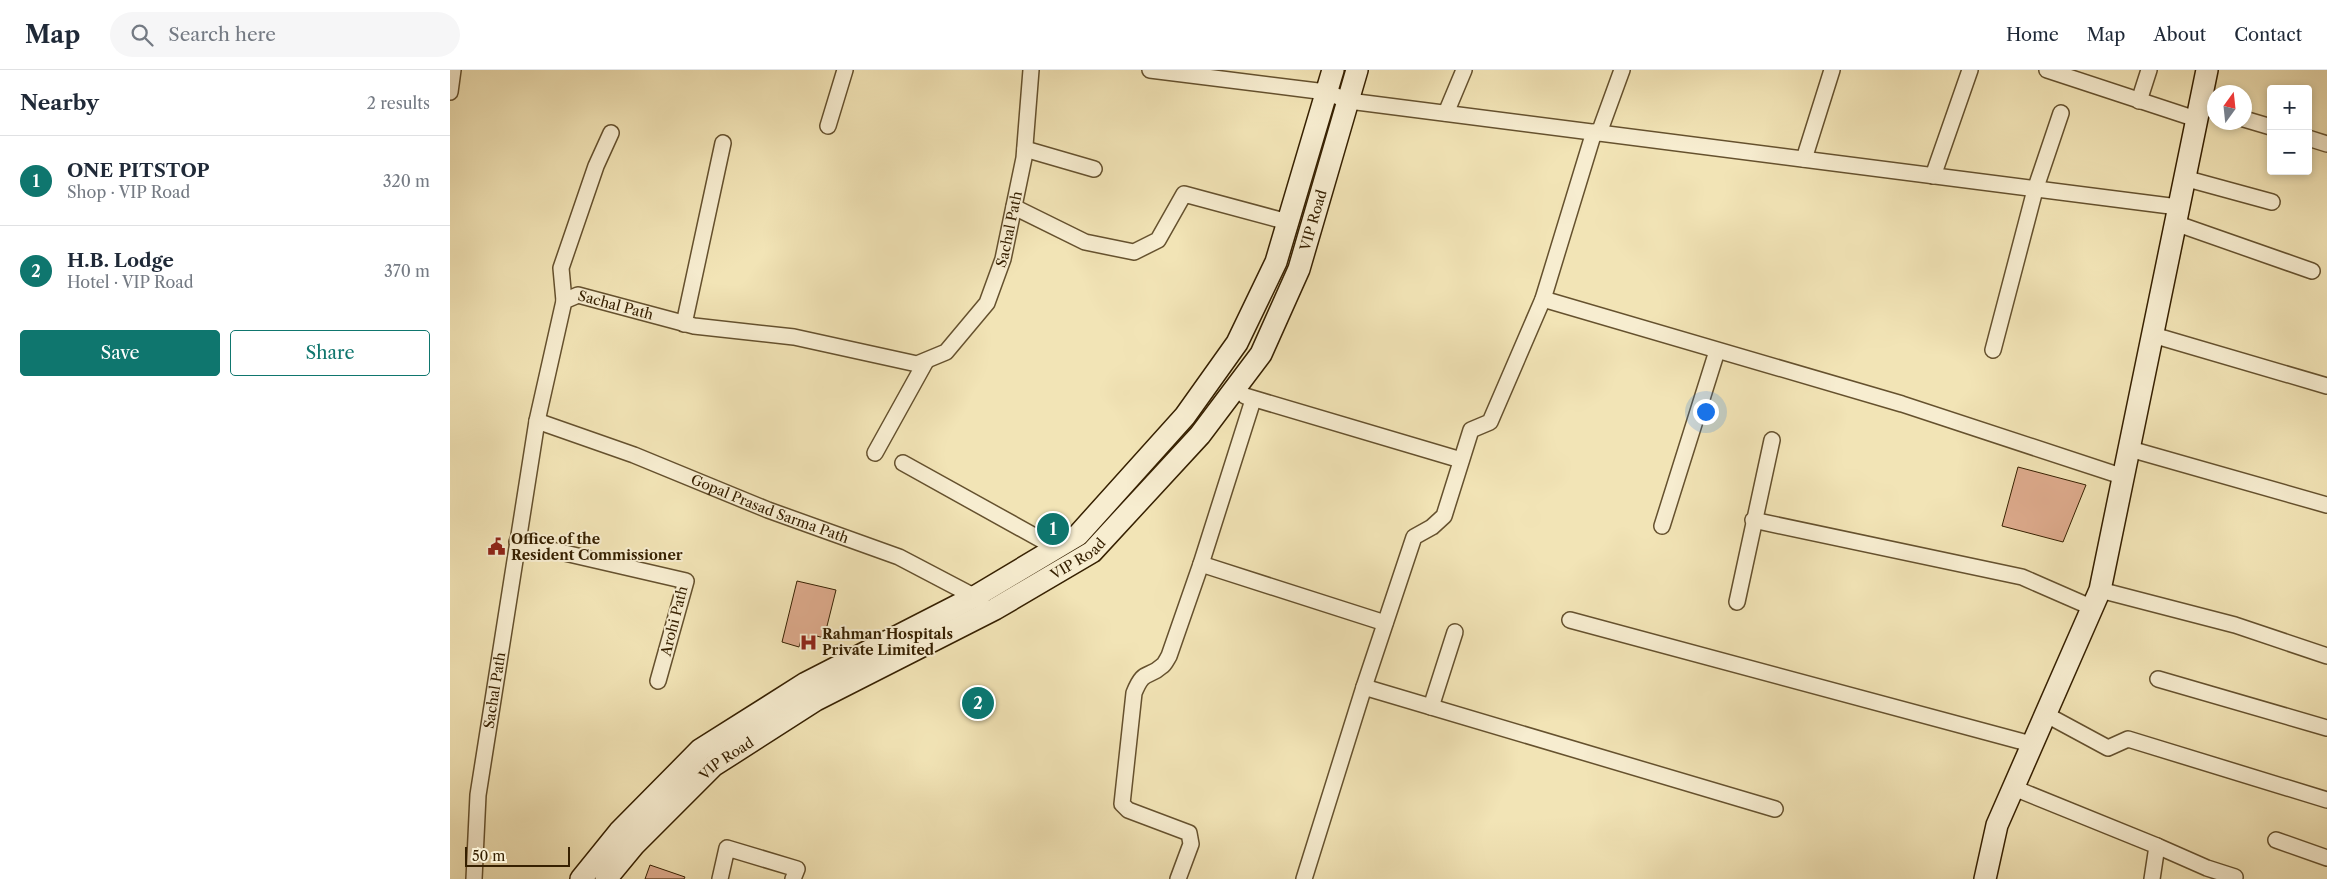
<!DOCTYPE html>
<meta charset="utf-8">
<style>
:root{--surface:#fff;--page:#f6f6f7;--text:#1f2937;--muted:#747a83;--line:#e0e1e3;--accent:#0f766e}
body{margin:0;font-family:"Libre Caslon Text",serif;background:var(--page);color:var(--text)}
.controls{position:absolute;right:15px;top:15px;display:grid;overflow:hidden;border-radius:5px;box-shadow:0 2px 8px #0003}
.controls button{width:45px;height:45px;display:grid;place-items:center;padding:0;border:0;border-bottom:1px solid var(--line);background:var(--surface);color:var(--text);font:25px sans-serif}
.compass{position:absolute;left:1757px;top:15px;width:45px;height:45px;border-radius:50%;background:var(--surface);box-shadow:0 2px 8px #0003;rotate:15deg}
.scale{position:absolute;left:15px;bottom:12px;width:105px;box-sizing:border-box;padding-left:5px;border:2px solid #362001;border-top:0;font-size:14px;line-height:18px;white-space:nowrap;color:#362001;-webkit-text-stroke:4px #f7edd0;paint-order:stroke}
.you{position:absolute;left:1255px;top:341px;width:18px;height:18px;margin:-12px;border:4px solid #fff;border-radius:50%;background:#1a73e8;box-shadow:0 0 0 8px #1a73e833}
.badge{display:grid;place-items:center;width:32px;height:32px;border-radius:50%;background:var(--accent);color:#fff;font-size:16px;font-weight:700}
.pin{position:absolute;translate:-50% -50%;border:2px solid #fff;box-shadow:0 1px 5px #0006}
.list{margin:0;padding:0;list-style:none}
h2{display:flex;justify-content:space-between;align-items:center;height:65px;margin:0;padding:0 20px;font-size:21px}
h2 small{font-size:16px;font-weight:400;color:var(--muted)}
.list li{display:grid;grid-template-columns:32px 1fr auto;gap:15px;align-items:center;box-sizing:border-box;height:90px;padding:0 20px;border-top:1px solid var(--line)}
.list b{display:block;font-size:19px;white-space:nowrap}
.list p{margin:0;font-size:16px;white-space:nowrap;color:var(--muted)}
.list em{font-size:16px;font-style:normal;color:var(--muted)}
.actions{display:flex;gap:10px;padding:15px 20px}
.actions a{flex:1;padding:11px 0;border:1px solid var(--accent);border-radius:5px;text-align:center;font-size:18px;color:var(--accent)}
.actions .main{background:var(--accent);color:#fff}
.icon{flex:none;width:28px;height:28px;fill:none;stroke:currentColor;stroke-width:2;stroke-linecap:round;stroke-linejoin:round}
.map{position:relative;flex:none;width:1877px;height:809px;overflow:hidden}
header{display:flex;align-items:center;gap:30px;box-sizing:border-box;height:70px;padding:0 25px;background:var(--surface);border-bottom:1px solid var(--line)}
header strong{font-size:24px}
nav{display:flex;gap:28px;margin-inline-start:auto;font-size:18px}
.search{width:350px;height:45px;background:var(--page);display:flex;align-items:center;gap:12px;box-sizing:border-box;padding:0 18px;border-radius:28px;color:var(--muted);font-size:19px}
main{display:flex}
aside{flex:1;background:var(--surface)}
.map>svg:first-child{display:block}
</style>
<header>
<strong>Map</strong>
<div class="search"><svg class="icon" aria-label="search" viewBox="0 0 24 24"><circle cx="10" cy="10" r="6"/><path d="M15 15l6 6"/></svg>Search here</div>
<nav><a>Home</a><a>Map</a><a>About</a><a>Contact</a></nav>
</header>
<main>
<aside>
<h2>Nearby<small>2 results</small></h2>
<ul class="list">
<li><span class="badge">1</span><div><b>ONE PITSTOP</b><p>Shop · VIP Road</p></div><em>320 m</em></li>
<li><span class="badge">2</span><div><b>H.B. Lodge</b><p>Hotel · VIP Road</p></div><em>370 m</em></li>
</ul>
<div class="actions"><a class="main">Save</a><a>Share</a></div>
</aside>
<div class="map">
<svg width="1877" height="809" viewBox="0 0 1877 809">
<rect width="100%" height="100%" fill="#f2e4b6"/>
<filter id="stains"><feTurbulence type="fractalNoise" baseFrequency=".004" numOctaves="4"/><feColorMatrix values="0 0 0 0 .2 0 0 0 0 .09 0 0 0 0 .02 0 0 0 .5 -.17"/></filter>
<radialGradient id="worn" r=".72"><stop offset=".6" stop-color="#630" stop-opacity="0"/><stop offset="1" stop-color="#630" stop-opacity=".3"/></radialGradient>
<path fill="#ddaa8c" stroke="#362001" d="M1568,397L1636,415L1613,472L1552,456Z
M347,511L386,520L374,568L363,565L361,573L351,570L349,577L332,572Z
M200,795L235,807L234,809H195Z"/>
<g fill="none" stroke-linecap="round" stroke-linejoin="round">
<defs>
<g id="street">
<path d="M700,0L876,22L899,31L1728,137"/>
<path d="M1597,0L1746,49"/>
<path d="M0,22L3,0"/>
<path d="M1689,31L1699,0"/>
<path d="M1748,36L1764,40"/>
<path d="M996,43L1014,0"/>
<path d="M1794,49L1821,57"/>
<path d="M378,56L395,0"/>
<path d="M1149,63L1172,0"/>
<path d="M1858,68L1877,74"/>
<path d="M575,79L644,99"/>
<path d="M1354,89L1382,0"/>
<path d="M1483,106L1520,0"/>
<path d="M1734,108L1822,132"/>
<path d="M564,137L635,172L684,182L708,170L734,124L838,152"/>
<path d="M1725,153L1862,201"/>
<path d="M1093,229L1452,334L1674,407"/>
<path d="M114,231L111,198L146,96L161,63"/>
<path d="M234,254L273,73"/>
<path d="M1703,265L1877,316"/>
<path d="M1543,280L1585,120L1611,43"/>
<path d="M795,326L1011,390"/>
<path id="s1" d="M87,351L184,385L318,440L449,487L531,530"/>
<path d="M1680,379L1877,435"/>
<path d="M425,383L476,291"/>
<path d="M453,393L606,478"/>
<path d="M1303,450L1572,507L1643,538"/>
<path d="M1212,456L1267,281"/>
<path d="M67,472L236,511L208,611"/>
<path d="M751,494L935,553"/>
<path d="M1650,520L1785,555L1877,586"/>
<path d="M1287,532L1322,370"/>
<path d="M1120,550L1581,674"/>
<path d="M1708,609L1877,658"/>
<path d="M914,617L1325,739"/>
<path d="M981,637L1005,562"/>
<path d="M1595,644L1658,678L1678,669L1877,730"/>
<path d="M1564,718L1707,776L1702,809"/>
<path d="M1826,770L1877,788"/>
<path d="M1707,776L1757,798L1785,807"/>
<path id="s2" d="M24,809L28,725L87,351L114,231L128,225L244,256L344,267L467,294L496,282L537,233L553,189L574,88L581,0"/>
<path d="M270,809L277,778L347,799L343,809"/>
<path d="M728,809L741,774L739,763L678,740L672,734L684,623C694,598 698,609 712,596C715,594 717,589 719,586L751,494L803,330"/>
<path d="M854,809L914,617L964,467L982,457L994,446L1021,360L1040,352L1093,229L1144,62"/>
</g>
<g id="secondary">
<path d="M131,809L169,762L250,680L356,613L526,526L628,465L735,346L787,273L826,192L883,0"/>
<path id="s3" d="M156,809L184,775L263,696L366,630L545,539L642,482L750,365L811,284L849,199L907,0"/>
<path d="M1535,809L1547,755L1650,520L1757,0"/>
</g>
</defs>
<use href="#street" stroke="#65512e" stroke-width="18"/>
<use href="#secondary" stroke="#362001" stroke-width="24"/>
<use href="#street" stroke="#f7edd0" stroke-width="15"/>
<use href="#secondary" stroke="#f7edd0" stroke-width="21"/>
</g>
<defs>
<symbol id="civic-bare" viewBox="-9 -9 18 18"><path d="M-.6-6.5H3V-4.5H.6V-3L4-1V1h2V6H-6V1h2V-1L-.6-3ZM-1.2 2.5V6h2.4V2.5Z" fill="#8f2418" stroke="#f7edd0" stroke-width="2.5" paint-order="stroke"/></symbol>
<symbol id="hospital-bare" viewBox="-9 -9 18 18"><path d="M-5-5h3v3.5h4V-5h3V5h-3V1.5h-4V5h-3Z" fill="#8f2418" stroke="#f7edd0" stroke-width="2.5" paint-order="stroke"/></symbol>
</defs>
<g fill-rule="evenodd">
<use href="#civic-bare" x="34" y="464" width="25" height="25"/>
<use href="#hospital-bare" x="346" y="560" width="25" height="25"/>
</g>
<g text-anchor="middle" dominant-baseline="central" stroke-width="4" stroke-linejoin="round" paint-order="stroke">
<g font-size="14" fill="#362001" stroke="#f7edd0">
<text stroke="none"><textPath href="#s3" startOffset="996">VIP Road</textPath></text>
<text stroke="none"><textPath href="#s2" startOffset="1120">Sachal Path</textPath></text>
<text stroke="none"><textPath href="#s2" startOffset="640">Sachal Path</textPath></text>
<text stroke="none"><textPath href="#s1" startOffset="249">Gopal Prasad Sarma Path</textPath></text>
<text stroke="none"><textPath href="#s3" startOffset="576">VIP Road</textPath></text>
<text transform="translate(224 551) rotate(-76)">Arohi Path</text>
<text stroke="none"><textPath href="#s2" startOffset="190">Sachal Path</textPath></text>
<text stroke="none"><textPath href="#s3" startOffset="171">VIP Road</textPath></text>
</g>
<g font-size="14" font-weight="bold" fill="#362001" stroke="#f7edd0" text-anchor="start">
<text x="61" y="469">Office of the<tspan x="61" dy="16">Resident Commissioner</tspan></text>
<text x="372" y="564">Rahman Hospitals<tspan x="372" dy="16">Private Limited</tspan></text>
</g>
</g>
<rect width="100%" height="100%" filter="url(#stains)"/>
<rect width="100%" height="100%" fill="url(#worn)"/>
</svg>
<div class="controls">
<button>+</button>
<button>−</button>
</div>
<svg class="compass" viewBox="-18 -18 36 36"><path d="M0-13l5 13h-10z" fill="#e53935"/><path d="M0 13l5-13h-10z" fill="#747a83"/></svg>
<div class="scale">50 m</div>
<div class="you"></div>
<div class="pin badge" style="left:603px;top:459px">1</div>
<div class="pin badge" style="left:528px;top:633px">2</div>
</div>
</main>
